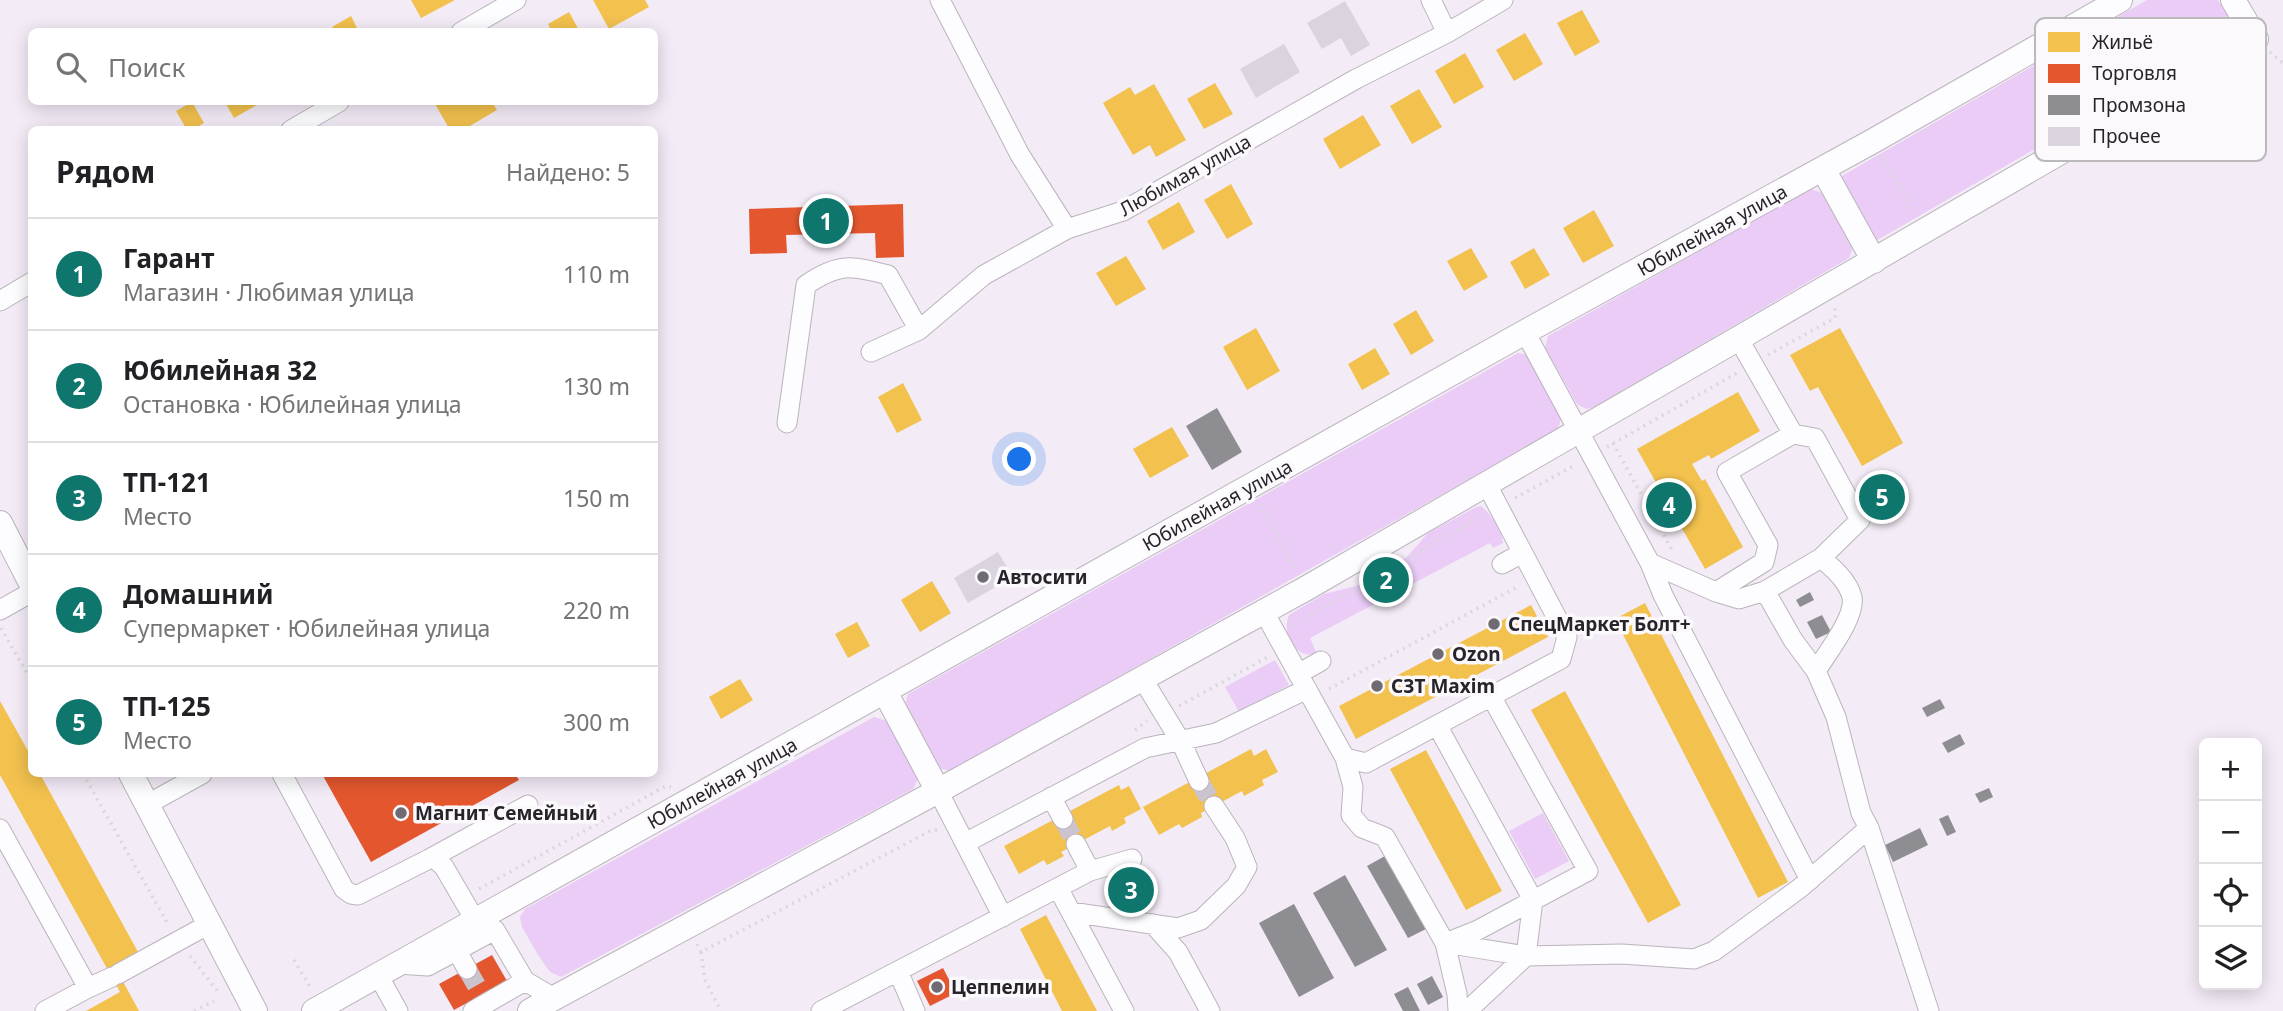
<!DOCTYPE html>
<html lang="ru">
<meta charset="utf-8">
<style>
:root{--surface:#fff;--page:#f2f2f2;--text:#202124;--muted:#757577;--line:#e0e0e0;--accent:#0f766e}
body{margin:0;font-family:"Noto Sans",sans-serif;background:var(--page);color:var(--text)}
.controls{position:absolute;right:21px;bottom:21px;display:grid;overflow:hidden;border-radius:10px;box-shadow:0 4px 18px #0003}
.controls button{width:63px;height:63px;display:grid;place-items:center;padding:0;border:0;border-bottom:2px solid var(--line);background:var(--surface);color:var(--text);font:35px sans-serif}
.you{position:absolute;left:1020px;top:460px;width:24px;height:24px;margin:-18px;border:5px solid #fff;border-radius:50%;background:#1a73e8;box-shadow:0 0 0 10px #1a73e833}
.badge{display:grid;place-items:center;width:46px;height:46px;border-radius:50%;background:var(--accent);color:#fff;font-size:23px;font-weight:700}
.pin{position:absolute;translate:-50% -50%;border:4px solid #fff;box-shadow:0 2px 7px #0006}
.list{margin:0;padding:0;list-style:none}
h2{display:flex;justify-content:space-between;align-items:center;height:91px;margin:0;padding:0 28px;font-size:30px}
h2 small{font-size:23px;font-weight:400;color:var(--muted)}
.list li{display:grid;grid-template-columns:46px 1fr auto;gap:21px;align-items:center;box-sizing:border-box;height:112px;padding:0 28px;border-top:2px solid var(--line)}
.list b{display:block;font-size:26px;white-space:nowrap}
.list p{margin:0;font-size:23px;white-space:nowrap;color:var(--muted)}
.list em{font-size:23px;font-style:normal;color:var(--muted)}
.icon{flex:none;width:38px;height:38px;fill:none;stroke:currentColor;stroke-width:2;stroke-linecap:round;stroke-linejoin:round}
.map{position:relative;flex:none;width:2283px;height:1011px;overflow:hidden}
.search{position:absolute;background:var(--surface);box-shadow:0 4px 18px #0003;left:28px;top:28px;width:630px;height:77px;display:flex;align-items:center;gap:18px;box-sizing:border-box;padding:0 24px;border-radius:10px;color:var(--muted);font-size:26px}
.panel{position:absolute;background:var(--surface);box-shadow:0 4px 18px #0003;left:28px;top:126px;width:630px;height:651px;border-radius:10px}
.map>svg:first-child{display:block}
</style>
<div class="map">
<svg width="2283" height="1011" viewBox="0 0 2283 1011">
<rect width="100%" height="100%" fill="#f3ebf6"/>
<path fill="#eaccf7" d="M2147,0H2218L2232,24L2225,39L1874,242L1840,177Z
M1811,189L1822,193L1853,247L1849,258L1594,407L1586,409L1577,404L1545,348L1548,336Z
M1518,353L1528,355L1562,416L1558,429L951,771L936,768L904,709L908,694Z
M1481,506C1492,515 1502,530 1503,543L1493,548L1490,543L1310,638L1317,654C1295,659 1281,634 1289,615L1324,594L1356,586L1406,558L1428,533L1474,508Z
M1275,660L1289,685L1239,712L1225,687Z
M874,717L887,721L918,779L913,789L561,977L550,972L538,955L522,927L520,917L525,909Z
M1543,813L1569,861L1535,879L1509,831Z"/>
<path fill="#f2c14e" d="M411,0H455L421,18Z
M593,0H645L649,7L609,29Z
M1582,10L1600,42L1575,56L1557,23Z
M569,12L580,32H552L548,24Z
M351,16L359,32H335L332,27Z
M1525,33L1543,64L1514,81L1496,50Z
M1465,53L1484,87L1454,104L1435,71Z
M1215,83L1233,114L1204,129L1187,99Z
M1154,84L1186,140L1156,157L1150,145L1133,155L1103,103L1130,87L1135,95Z
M1419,89L1442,127L1412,144L1390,106Z
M192,102L204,123L192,130H187L176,111Z
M225,102H255L257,105L234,118Z
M440,102H492L497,110L463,130H450L435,104Z
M1363,115L1381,145L1340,169L1323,139Z
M1231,184L1253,224L1227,239L1204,200Z
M1179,202L1195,232L1163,250L1147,221Z
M1594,210L1614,246L1583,263L1563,228Z
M1471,248L1488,277L1464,291L1447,261Z
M1534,248L1550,275L1525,289L1510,262Z
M1126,256L1146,289L1116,306L1096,273Z
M1416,310L1434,341L1411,355L1393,324Z
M1256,328L1280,371L1247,390L1223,347Z
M1840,328L1903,443L1862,466L1818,387L1810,391L1790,355Z
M1375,348L1390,374L1362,390L1348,364Z
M903,383L922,420L897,433L878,397Z
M1738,392L1760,431L1711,459L1709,455L1692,464L1702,481L1705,479L1743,547L1705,569L1637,449Z
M1172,427L1189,456L1150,478L1133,449Z
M932,581L951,613L920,632L901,600Z
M1645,603L1788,882L1758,898L1615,619Z
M1531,605L1548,637L1356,739L1339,706Z
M857,622L870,646L848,658L835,634Z
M740,679L753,700L721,719L709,697Z
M1565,691L1681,905L1648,923L1531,710Z
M0,701L32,758V774H40L138,952L114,965L139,1011H86L120,992L0,775Z
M1251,749L1254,756L1266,749L1278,772L1262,780L1264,785L1244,796L1242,791L1201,813L1202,817L1182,828L1179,824L1159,835L1143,807Z
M1426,750L1502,891L1466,910L1390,769Z
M1119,785L1121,790L1129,786L1141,809L1124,818L1126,823L1112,831L1110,826L1061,852L1064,856L1047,865L1044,860L1019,874L1004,846Z
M1046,915L1097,1011H1062L1020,929Z"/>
<path fill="#e4572e" d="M903,204L904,257L876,258L875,233L786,235L787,253L750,254L749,209Z
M322,774H515L519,780L371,862Z
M492,955L507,981L454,1010L439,984Z
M943,968L956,993L930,1006L917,981Z"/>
<path fill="#8d8d92" d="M1217,408L1242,452L1212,470L1186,426Z
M1810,592L1814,600L1800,607L1796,600Z
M1822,615L1831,632L1816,639L1807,622Z
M1940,699L1945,708L1927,717L1922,708Z
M1960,734L1965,744L1948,753L1942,743Z
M1989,788L1993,797L1980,803L1975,794Z
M1948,815L1956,832L1947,836L1939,819Z
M1920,828L1928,845L1893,862L1885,845Z
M1385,856L1426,929L1408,938L1367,866Z
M1345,875L1387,950L1355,967L1313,893Z
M1294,904L1334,978L1299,997L1259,923Z
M1432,976L1443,997L1428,1005L1417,984Z
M1408,987L1420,1011H1403L1394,994Z"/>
<path fill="#dbd3de" d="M1345,1L1370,45L1351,56L1341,38L1322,49L1307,23Z
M1284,44L1300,72L1256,98L1240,69Z
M1890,482L1899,499L1874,512L1865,495Z
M998,552L1013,577L968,603L954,578Z
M1130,871L1148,899L1132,909L1114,881Z"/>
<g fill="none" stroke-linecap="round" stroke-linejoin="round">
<path stroke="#cbc3cd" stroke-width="19" stroke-dasharray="19 10" stroke-linecap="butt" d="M1199,781L1214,806
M1063,819L1076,844
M467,969L482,995"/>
<defs>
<path id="minor" d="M940,0L1020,155L1067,229
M1431,0L1447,33
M461,32L516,0
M291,130L339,102
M0,301L32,282
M1525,332L1650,563L1663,595L1810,880
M1738,338L1793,434
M871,352L919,330L984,275L1067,229L1123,211L1356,79L1447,33L1503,0
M787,423L806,285C838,263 851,265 888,275L919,330
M1650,563L1716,592L1764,562L1768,545L1727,472L1793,434L1815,438L1860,520L1821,558L1765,591L1739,599L1716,592
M1502,564L1522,553
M1765,591L1793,640L1816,671L1836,717L1861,813L1869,828L1929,1011
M0,610L32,592
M1264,612L1345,758L1366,763L1561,659L1567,637L1486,483
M1816,671C1827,653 1856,617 1852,597C1848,581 1833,568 1821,558
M1298,674L1321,661
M1142,678L1181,742L1199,781
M1437,725L1533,900L1526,956L1467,1011
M1345,758L1353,787L1351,815L1362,828L1385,837L1445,943L1457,994L1458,1011
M282,774L344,889L351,894L358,895L429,859H435L444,867L475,920L495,930L525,981L554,998
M938,791L1003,917
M1051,797L1063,819
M148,804L202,774
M0,829L88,988L112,977
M965,843L1145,748L1216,733L1307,689
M1076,844L1090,871
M429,859L528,805
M1058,888L1124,1011
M1071,912L1178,928L1201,920L1236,886L1247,867L1235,838L1214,806
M1153,924L1178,952L1210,1011
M1448,942L1478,930L1588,871L1491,696
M1445,943L1526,956L1622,954L1694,959L1714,951L1800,888L1869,828
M457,951L467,969
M397,964L428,966L495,930
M898,971L915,1011
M118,974L211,923
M378,975L398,1011
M45,1011L88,988
M473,1011L525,981
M821,1011L1090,871L1132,859"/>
<path id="major" d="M1823,169L1874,261
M0,523L32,585
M885,692L938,791
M131,774L255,1011
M314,1011L1525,332L1873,141L2120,0
M530,1011L938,791L1305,589L2256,39L2233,0"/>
</defs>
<use href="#minor" stroke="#bab4bc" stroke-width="21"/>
<use href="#major" stroke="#bab4bc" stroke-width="26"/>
<path stroke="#dad8db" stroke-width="3.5" stroke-dasharray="2 5" stroke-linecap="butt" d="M2270,52L2283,63
M1883,158L1914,212
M1768,355L1835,318V308
M1613,443L1673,552
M1607,447L1737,373
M1515,498L1575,465
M1260,504L1296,571
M1293,625L1483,515
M1,628L32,682
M1329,689L1519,586
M1179,706L1268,657
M1135,730L1147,721
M83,774L168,924
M479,889L666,786L671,787
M697,944L701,952L930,831L937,830
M701,952L705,980L721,1011
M190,956L220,994
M294,960L310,987
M194,1011L214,1001"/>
<use href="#minor" stroke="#fdfcfe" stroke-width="19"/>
<use href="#major" stroke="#fdfcfe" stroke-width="24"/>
</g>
<g fill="#706a72" stroke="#fbf9fc" stroke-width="2.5">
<circle cx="983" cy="577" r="7"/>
<circle cx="1494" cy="624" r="7"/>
<circle cx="1438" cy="654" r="7"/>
<circle cx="1377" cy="686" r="7"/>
<circle cx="401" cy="813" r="7"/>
<circle cx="937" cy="987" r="7"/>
</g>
<g text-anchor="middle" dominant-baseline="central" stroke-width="7" stroke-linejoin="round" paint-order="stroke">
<g font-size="19" fill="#29242b" stroke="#fbf9fc">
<text transform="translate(1185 175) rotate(-29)">Любимая улица</text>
<text transform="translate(1712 230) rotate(-29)">Юбилейная улица</text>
<text transform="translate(1217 505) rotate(-29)">Юбилейная улица</text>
<text transform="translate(722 783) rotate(-29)">Юбилейная улица</text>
</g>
<g font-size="19" font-weight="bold" fill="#29242b" stroke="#fbf9fc" text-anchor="start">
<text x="997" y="577">Автосити</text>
<text x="1508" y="624">СпецМаркет Болт+</text>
<text x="1452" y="654">Ozon</text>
<text x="1391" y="686">СЗТ Maxim</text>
<text x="415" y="813">Магнит Семейный</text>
<text x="951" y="987">Цеппелин</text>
</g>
</g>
<rect x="2035" y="18" width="231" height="143" rx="10" fill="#fbf9fc" stroke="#bcb9bd" stroke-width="2"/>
<rect x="2048" y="32" width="32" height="20" fill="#f2c14e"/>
<rect x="2048" y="64" width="32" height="19" fill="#e4572e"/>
<rect x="2048" y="95" width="32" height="20" fill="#8d8d92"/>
<rect x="2048" y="127" width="32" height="19" fill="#dbd3de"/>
<g font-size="19" fill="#29242b">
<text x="2092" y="49">Жильё</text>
<text x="2092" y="80">Торговля</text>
<text x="2092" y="112">Промзона</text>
<text x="2092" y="143">Прочее</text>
</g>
</svg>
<div class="controls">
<button>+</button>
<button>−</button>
<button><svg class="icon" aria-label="locate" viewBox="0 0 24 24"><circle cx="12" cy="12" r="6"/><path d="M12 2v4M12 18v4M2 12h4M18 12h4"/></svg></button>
<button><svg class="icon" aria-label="layers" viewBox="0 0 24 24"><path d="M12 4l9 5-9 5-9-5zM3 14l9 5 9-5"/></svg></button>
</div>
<div class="you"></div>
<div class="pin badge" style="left:826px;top:221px">1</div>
<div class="pin badge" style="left:1386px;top:580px">2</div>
<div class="pin badge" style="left:1131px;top:890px">3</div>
<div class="pin badge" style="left:1669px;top:505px">4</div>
<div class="pin badge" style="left:1882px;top:497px">5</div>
<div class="search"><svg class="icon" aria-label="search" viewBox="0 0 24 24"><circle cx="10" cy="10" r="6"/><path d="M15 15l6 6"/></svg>Поиск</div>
<section class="panel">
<h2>Рядом<small>Найдено: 5</small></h2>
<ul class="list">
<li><span class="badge">1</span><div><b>Гарант</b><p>Магазин · Любимая улица</p></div><em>110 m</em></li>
<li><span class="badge">2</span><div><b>Юбилейная 32</b><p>Остановка · Юбилейная улица</p></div><em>130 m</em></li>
<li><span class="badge">3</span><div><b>ТП-121</b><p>Место</p></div><em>150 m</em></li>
<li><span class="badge">4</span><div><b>Домашний</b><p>Супермаркет · Юбилейная улица</p></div><em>220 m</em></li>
<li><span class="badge">5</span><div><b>ТП-125</b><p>Место</p></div><em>300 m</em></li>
</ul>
</section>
</div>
